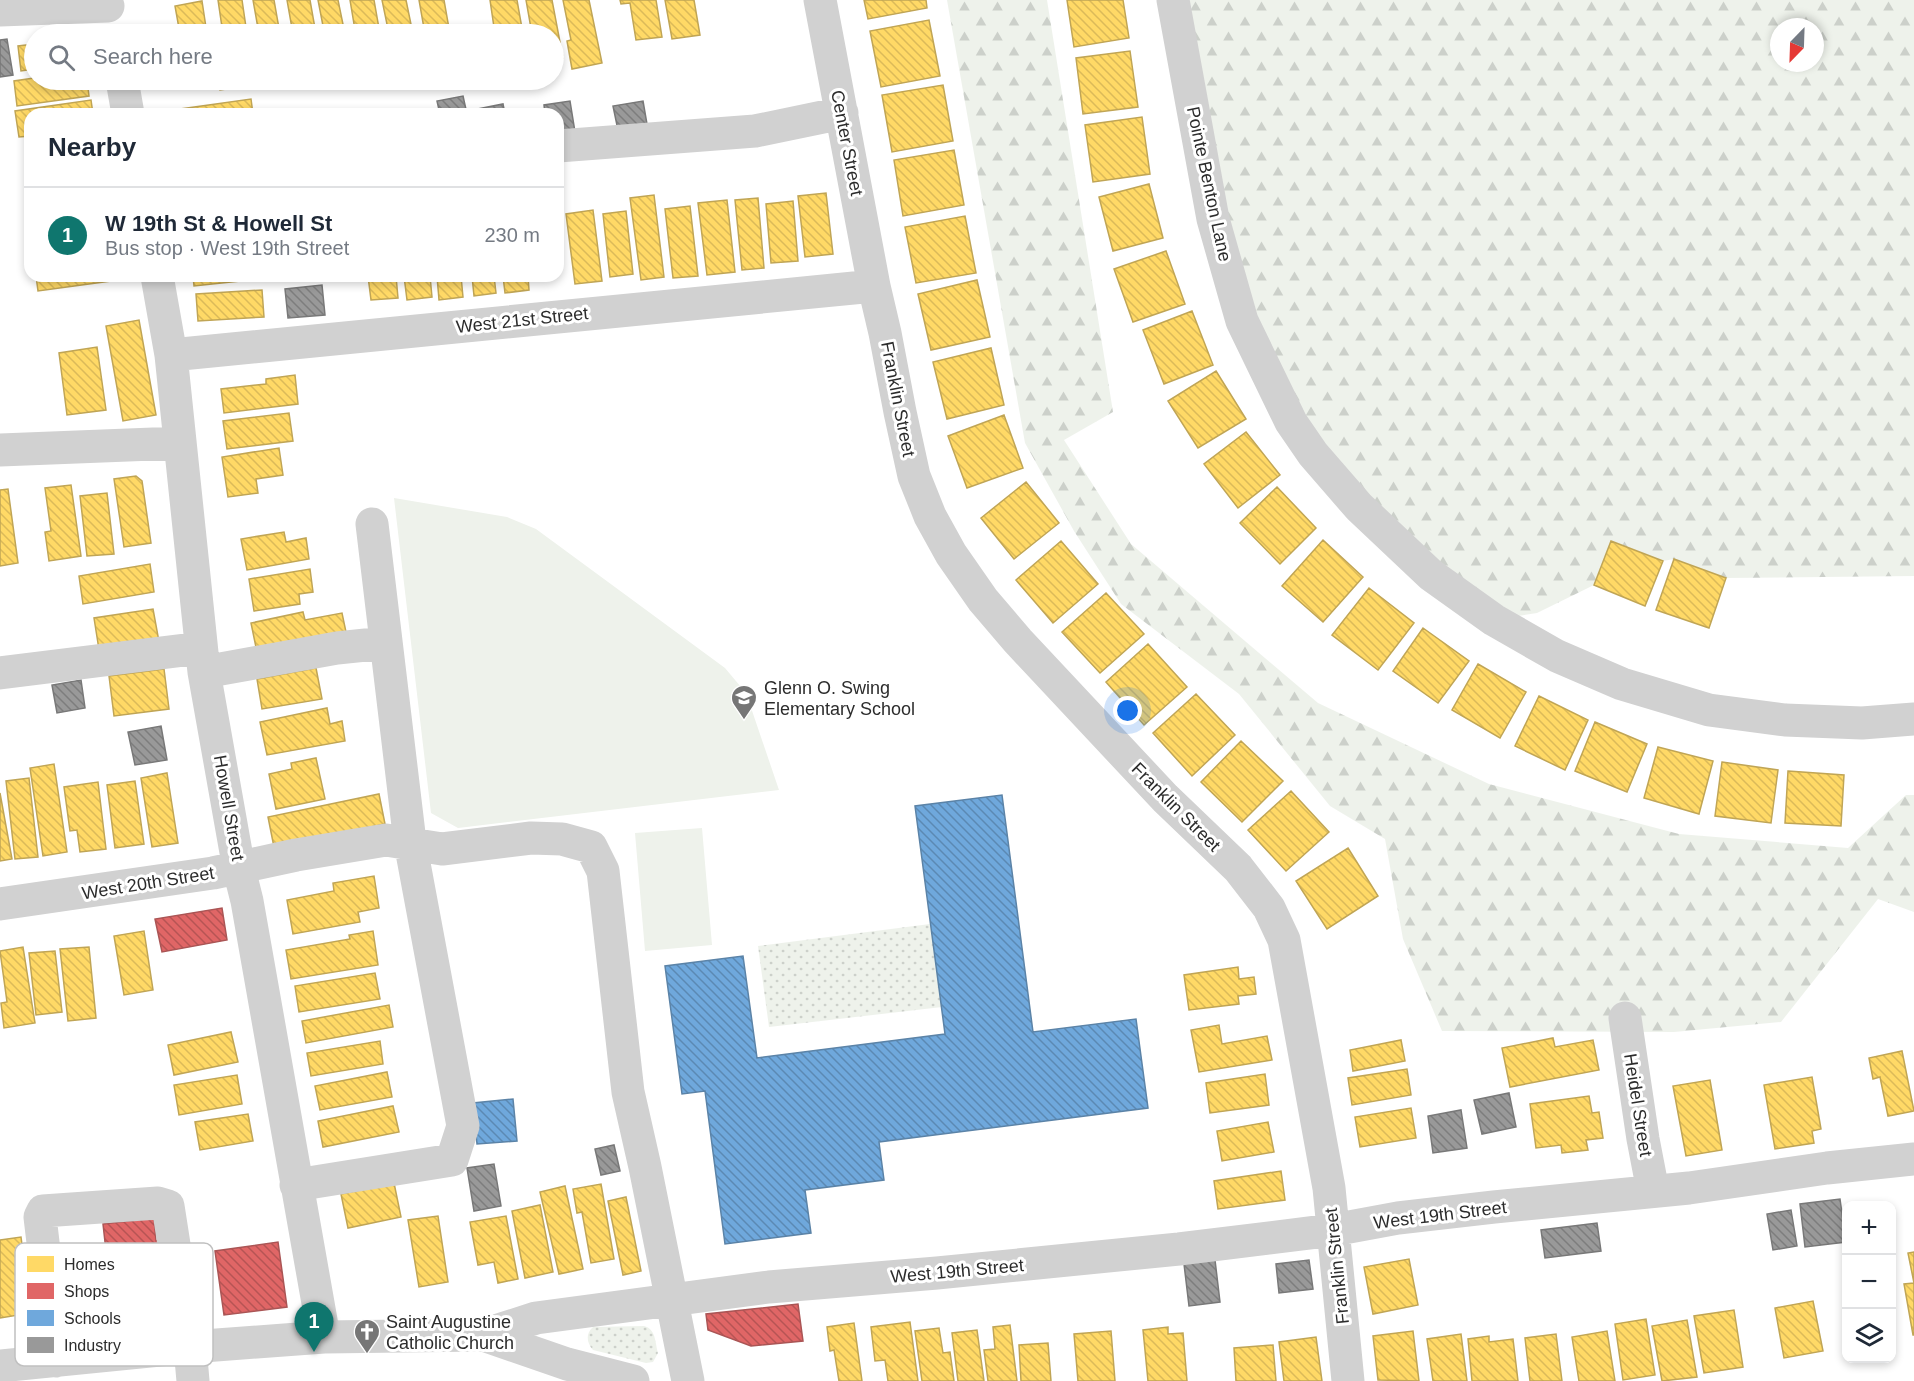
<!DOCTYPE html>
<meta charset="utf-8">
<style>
:root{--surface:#fff;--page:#f2f2f3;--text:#1f2937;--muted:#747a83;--line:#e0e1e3;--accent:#0f766e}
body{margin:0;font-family:Arial,sans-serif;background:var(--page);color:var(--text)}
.controls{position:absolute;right:18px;bottom:18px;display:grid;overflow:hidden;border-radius:12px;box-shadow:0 3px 9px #0003}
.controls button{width:54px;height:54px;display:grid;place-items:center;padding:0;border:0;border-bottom:2px solid var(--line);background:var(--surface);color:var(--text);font:30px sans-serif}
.compass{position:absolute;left:1770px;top:18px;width:54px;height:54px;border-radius:50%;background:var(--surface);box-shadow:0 3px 9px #0003;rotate:203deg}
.you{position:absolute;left:1128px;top:711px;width:21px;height:21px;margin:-15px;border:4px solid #fff;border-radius:50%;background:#1a73e8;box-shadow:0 0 0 9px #1a73e833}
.badge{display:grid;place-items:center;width:39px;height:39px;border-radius:50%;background:var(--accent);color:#fff;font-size:20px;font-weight:700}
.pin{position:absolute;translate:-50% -50px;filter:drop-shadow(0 2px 3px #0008)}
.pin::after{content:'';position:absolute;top:32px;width:21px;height:18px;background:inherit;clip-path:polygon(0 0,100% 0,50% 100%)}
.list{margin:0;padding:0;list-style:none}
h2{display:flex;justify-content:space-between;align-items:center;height:78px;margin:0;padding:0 24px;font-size:26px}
h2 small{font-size:20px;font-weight:400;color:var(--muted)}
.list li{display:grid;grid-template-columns:39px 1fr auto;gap:18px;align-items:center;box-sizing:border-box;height:96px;padding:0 24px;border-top:2px solid var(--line)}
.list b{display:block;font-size:22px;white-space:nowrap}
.list p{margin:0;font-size:20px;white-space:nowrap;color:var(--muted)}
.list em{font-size:20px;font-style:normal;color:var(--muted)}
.icon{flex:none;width:33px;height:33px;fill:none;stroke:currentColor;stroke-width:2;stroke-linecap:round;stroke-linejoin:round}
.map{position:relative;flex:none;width:1914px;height:1381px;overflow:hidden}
.search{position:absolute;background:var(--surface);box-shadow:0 3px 9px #0003;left:24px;top:24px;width:540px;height:66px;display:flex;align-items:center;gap:15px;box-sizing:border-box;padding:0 21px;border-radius:33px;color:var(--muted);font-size:22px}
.panel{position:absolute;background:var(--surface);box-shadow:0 3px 9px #0003;left:24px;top:108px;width:540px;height:174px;border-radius:18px}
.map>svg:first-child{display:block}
</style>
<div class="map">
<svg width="1914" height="1381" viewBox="0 0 1914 1381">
<defs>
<pattern id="grass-dots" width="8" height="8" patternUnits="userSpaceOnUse" patternTransform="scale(1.5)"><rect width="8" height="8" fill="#eef2eb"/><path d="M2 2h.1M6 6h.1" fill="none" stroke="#ccd0ca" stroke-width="1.8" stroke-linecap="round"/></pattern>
<pattern id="forest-firs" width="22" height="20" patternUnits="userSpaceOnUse" patternTransform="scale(1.5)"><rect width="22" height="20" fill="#eef2eb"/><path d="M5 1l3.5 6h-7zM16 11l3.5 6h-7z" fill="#ccd0ca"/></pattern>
<pattern id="homes-back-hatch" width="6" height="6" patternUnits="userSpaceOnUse" patternTransform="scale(1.5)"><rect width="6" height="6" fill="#ffd966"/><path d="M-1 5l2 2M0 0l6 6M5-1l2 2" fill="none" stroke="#dbba59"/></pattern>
<pattern id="shops-back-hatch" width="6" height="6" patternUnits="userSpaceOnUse" patternTransform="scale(1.5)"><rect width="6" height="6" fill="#e06666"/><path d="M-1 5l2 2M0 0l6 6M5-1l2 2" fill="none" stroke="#b65454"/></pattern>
<pattern id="schools-back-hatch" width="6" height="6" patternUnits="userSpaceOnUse" patternTransform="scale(1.5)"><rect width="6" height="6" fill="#6fa8dc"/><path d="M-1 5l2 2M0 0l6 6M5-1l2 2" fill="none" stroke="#5b89b3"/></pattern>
<pattern id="industry-back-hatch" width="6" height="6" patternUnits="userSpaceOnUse" patternTransform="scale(1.5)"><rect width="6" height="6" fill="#999"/><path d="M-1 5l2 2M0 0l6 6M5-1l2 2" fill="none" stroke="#7d7d7d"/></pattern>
</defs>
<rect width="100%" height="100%" fill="#fff"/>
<path fill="url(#grass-dots)" d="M930,924L942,1007L769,1027L758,946Z
M644,1326C656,1329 655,1342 658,1353L653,1362L646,1363L593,1350C587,1343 585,1334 593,1327Z"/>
<path fill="url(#forest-firs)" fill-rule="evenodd" d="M947,0H1047L1113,412L1064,440L1131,544L1318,703L1489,784L1679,834L1848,848L1906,795H1914V912L1878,899L1781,1022L1674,1032L1442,1031L1403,939L1385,839L1330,806L1239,694L1121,604L1074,531L1025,443Z
M1173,0H1914V576L1726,578L1674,559L1663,561L1611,541L1594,585L1537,613L1494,620L1359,507L1242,321ZM1779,27H1815V63H1779Z"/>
<path fill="#eef2eb" d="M394,498L507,517L536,529L725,668L746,693L779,790L458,828L431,813Z
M702,828L712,945L645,951L635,833Z"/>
<path fill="url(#homes-back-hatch)" stroke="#c0a555" stroke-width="1.5" d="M218,0H242L247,34H223Z
M253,0H274L280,34H259Z
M287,0H310L316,34H293Z
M318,0H338L345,34H320V32L324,31Z
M350,0H374L380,34H351L350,31L355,30Z
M382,0H406L413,34H389Z
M419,0H444L450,34H425Z
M490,0H517L523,34H495Z
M526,0H552L563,58L554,60V34H532Z
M563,0H589L602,63L572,69L567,41L571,40Z
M620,0H656L662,37L636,40L630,3L621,4Z
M665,0H694L700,35L672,39Z
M864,0H926L927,8L868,19Z
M1067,0H1123L1129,38L1074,47Z
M202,1L207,34H180L175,6Z
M929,20L940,76L881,87L870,31Z
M34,44V69L21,71L18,46Z
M1130,51L1138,107L1083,114L1076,58Z
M34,78L87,80L89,96L17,106L14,81Z
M219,80H254L255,85L220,90Z
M261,80H289V81L262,85Z
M943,85L953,141L892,152L882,95Z
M251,99L253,114H159V112Z
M91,100L93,114H30V136L19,137L15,111Z
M1142,117L1150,174L1093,182L1085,125Z
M954,150L964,205L903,216L894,160Z
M1149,184L1163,238L1113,251L1099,197Z
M826,193L833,254L805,257L798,196Z
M654,195L664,277L641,280L630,198Z
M758,198L764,268L742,270L735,200Z
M727,200L735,272L707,275L698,203Z
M793,201L798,261L771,263L766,204Z
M690,206L698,276L673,278L665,209Z
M593,210L602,281L575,284L566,214Z
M626,211L633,274L610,277L603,214Z
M965,216L976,273L916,283L905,227Z
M26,231H30V257L29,258Z
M1166,251L1185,304L1133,322L1114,269Z
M36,276H118V280L38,291Z
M193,276H240V281L194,286Z
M368,276H396L398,298L371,300Z
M404,276H430L432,297L407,300Z
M437,276H461L463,297L439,300Z
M472,276H494L496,293L474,296Z
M503,276H528L529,290L505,293Z
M977,280L990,337L931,350L918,294Z
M262,290L264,317L198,321L196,294Z
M1192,311L1213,365L1164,384L1143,330Z
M139,320L156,415L123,421L106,326Z
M97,347L106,410L67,415L59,353Z
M991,348L1004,405L947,419L933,362Z
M1216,371L1246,419L1198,448L1168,401Z
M295,375L298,404L224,413L221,389L266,384V379Z
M289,413L293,441L227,449L223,421Z
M1004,415L1023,468L967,488L948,436Z
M1246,432L1280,475L1238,508L1204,464Z
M279,448L283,475L256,479L258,493L228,497L222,457Z
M136,476L142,481L151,543L124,547L114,479Z
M1026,482L1059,523L1014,559L981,518Z
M71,485L81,556L49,561L45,532L51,531L45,488Z
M1277,487L1316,528L1280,564L1240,523Z
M8,489L18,563L0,566V490Z
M107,493L114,554L87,556L80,496Z
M284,532L286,542L306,538L309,559L247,570L241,539Z
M1323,540L1363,577L1323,622L1282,586Z
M1061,541L1098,584L1053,623L1016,580Z
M1611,541L1663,561L1645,606L1594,585Z
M1674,559L1726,578L1709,628L1656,610Z
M150,564L154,592L83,604L79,576Z
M310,569L313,592L299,594L300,604L254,611L249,579Z
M1369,588L1414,623L1378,670L1332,635Z
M1106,593L1144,634L1100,673L1062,632Z
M153,609L160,647L100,656L94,618Z
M303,612L305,620L342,613L346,632L258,657L251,623Z
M1423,628L1469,661L1438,703L1393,671Z
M1148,644L1187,687L1144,725L1106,682Z
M1478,664L1526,692L1500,738L1452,710Z
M316,668L322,699L262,709L257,679Z
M164,669L169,709L114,716L109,676Z
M1196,694L1235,735L1192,776L1153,733Z
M1539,696L1588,720L1565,770L1515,746Z
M327,708L330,724L342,721L345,741L267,755L260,722Z
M1595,722L1647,744L1627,792L1575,771Z
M1241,741L1283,781L1242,822L1201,782Z
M1658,747L1713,761L1699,814L1644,798Z
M316,758L325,799L276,809L269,774L292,769L291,763Z
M1722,762L1778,770L1771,823L1715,816Z
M54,764L67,852L43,856L30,768Z
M1788,771L1844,775L1841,826L1785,823Z
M167,773L178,843L152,847L141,778Z
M29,778L38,857L15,859L6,781Z
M135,781L144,844L115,848L107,785Z
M98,782L106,849L80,852L77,830L70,831L64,787Z
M1291,791L1329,832L1286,871L1248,830Z
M0,793L12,859L0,861Z
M379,794L385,824L274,847L268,817Z
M1348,848L1378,896L1327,929L1296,881Z
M374,876L379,908L358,912L360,922L293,934L287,900L334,891L333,883Z
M144,931L153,990L124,995L114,936Z
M373,931L378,965L291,979L286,950L350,939L349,935Z
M23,947L35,1023L4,1028L1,1003L7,1002L0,951Z
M89,947L96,1018L68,1021L60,949Z
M55,951L62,1012L36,1015L29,953Z
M1238,967L1239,979L1254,977L1256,994L1238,996L1239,1004L1189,1010L1184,975Z
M375,973L380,999L299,1012L295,986Z
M389,1005L393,1027L306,1043L302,1021Z
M1219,1025L1222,1044L1267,1036L1272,1060L1199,1072L1191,1030Z
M231,1032L238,1062L174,1075L168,1045Z
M1553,1038L1555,1047L1593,1040L1599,1070L1510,1087L1502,1048Z
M1401,1040L1405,1061L1353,1071L1350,1050Z
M380,1041L383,1064L311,1076L307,1053Z
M1902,1051L1914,1111L1888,1116L1880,1077L1873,1079L1869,1058Z
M1407,1069L1411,1095L1352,1105L1348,1078Z
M387,1072L392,1097L320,1110L315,1086Z
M1265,1074L1269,1105L1210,1113L1206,1083Z
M237,1075L242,1104L179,1115L174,1085Z
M1812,1077L1821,1129L1812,1131L1814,1143L1775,1149L1764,1085Z
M1710,1080L1722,1150L1686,1156L1673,1086Z
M1589,1096L1592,1113L1599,1112L1603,1138L1586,1140L1588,1150L1562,1153L1561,1145L1536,1148L1530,1104Z
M393,1106L399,1132L323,1147L318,1121Z
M1411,1108L1416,1138L1360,1147L1355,1117Z
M248,1114L253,1141L200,1150L195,1122Z
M1268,1122L1274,1152L1222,1161L1217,1131Z
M1281,1171L1285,1200L1218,1209L1214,1181Z
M394,1183L401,1217L348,1228L341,1194Z
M601,1184L614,1259L591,1263L582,1212L577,1213L573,1189Z
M565,1186L583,1269L559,1274L540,1192Z
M626,1197L641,1271L623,1275L608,1201Z
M540,1205L553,1272L525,1278L512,1211Z
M438,1216L448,1282L419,1287L408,1220Z
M506,1216L518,1279L498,1283L494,1262L478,1265L470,1222Z
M21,1237L31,1313L0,1318V1240Z
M1914,1252V1335H1913L1904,1284L1914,1283L1908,1253Z
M1409,1259L1418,1305L1373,1314L1364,1267Z
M1843,1273H1846V1298Z
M1813,1301L1823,1351L1784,1358L1775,1308Z
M1734,1310L1743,1367L1704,1373L1694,1316Z
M1646,1319L1655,1375L1623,1380L1615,1324Z
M1687,1320L1697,1377L1662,1381L1652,1326Z
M910,1322L918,1381H888L885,1360L875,1361L871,1327Z
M854,1323L862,1381H839L834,1350L830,1351L827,1327Z
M1010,1325L1017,1381H988L984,1350L995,1349L993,1327Z
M1168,1327V1334L1183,1333L1187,1381H1148L1143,1330Z
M939,1328L943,1353L950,1352L954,1381H922L915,1331Z
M977,1330L984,1381H958L952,1333Z
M1111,1331L1115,1381H1078L1074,1334Z
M1413,1331L1419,1381L1378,1380L1373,1336Z
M1607,1331L1615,1381H1579L1572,1337Z
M1461,1334L1467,1381H1433L1427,1339Z
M1556,1334L1562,1381H1530L1525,1338Z
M1489,1336V1342L1513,1339L1518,1381H1472L1468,1339Z
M1316,1337L1322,1381H1284L1279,1342Z
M1048,1343L1051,1381H1021L1019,1345Z
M1273,1345L1276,1381H1236L1234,1348Z"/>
<path fill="url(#shops-back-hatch)" stroke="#a55" stroke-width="1.5" d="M222,908L227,940L162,952L155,919Z
M154,1218L156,1241L164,1240L166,1260L157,1261L162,1299L112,1305L103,1224Z
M278,1242L287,1307L224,1315L215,1251Z
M798,1304L803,1341L751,1346L708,1330L706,1314Z"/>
<path fill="url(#schools-back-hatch)" stroke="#5b83a7" stroke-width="1.5" d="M1002,795L1033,1032L1136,1019L1148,1108L879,1142L884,1180L805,1190L811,1233L725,1244L705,1091L682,1094L665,966L743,956L757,1058L945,1034L915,806Z
M513,1099L517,1141L477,1144L473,1103Z"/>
<path fill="url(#industry-back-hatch)" stroke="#787878" stroke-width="1.5" d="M7,39L13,75L0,77V40Z
M463,96L467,114H440L437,101Z
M570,101L575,132L558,135V114H545L544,105Z
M643,101L648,130L619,135L613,106Z
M503,104L505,114H478L477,109Z
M322,285L325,315L288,318L285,289Z
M81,680L85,708L57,713L52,685Z
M161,726L167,760L135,765L128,732Z
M1509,1093L1516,1127L1482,1134L1474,1100Z
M1461,1110L1467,1148L1433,1153L1428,1116Z
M614,1145L620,1171L601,1175L595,1149Z
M494,1164L501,1206L474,1211L467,1168Z
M1840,1199L1846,1242L1805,1247L1800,1204Z
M1791,1210L1797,1246L1773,1250L1767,1214Z
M1597,1223L1601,1251L1545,1258L1541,1230Z
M1215,1260L1220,1302L1189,1306L1184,1264Z
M1309,1260L1313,1289L1279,1293L1276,1264Z"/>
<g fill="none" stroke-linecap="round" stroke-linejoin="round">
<path stroke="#d1d1d1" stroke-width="33" d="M820,0L874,286L885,333L900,412L914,476L930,516L951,554L983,600L1018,641L1165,798L1238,868L1269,908L1284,940L1329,1188L1348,1381
M1173,0L1213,219L1242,321L1291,422L1313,454L1359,507L1431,575L1494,620L1557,656L1622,684L1709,710L1785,720L1862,723L1914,719
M0,10L108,6
M122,80L128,114
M558,146L755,131L842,113
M157,276L171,355L204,672L239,869L247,901L324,1337
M171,355L874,286
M0,450L179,443
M204,672L337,648L385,643
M0,673L201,648
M0,904L213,873L296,855L386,840L442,849L531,838L562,839L591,847L603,871L628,1092L645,1167L688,1381
M1625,1018L1643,1139L1653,1191
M296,1185L452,1160L463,1126L410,842L372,524
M47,1276L40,1217L43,1211L158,1203L168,1206L190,1347L193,1381
M51,1313L56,1361
M483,1335L567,1364L633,1381
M0,1366L190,1347L324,1337L483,1335L536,1318L769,1287L937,1273L1179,1249L1333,1230L1398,1218L1494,1207L1689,1188L1827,1168L1914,1159"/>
</g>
<defs>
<symbol id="school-pin" viewBox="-11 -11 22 30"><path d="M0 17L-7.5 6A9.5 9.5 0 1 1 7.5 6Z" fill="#767676" stroke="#fff"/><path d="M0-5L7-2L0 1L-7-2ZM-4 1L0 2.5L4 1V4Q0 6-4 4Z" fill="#fff"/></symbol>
<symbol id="church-pin" viewBox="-11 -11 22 30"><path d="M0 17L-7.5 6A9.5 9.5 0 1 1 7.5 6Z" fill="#767676" stroke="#fff"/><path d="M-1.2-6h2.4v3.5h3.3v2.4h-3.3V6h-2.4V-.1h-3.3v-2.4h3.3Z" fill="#fff"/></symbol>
</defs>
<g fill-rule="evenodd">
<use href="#school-pin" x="729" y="683" width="30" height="40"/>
<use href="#church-pin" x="352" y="1317" width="30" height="40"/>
</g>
<g text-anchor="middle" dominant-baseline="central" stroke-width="6" stroke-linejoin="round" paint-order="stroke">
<g font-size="18" fill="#2c2c2c" stroke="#fff">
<text transform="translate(847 143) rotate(79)">Center Street</text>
<text transform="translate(1209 184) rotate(78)">Pointe Benton Lane</text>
<text transform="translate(522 320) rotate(-6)">West 21st Street</text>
<text transform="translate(898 399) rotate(79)">Franklin Street</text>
<text transform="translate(1176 807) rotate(45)">Franklin Street</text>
<text transform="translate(229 808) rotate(80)">Howell Street</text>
<text transform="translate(148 883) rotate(-9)">West 20th Street</text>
<text transform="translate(1638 1105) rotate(81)">Heidel Street</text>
<text transform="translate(1440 1215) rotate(-7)">West 19th Street</text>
<text transform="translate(1337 1266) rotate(-96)">Franklin Street</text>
<text transform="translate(957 1271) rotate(-5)">West 19th Street</text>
</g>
<g font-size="18" fill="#2c2c2c" stroke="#fff" text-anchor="start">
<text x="764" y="688">Glenn O. Swing<tspan x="764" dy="21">Elementary School</tspan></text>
<text x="386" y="1322">Saint Augustine<tspan x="386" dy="21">Catholic Church</tspan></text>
</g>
</g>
<rect x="15" y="1243" width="198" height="123" rx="9" fill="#fff" stroke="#c0c0c0" stroke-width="1.5"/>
<rect x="27" y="1256" width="27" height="16" fill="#ffd966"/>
<rect x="27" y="1283" width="27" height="16" fill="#e06666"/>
<rect x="27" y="1310" width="27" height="16" fill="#6fa8dc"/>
<rect x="27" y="1337" width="27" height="16" fill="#999"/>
<g font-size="16" fill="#2c2c2c">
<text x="64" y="1270">Homes</text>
<text x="64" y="1297">Shops</text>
<text x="64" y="1324">Schools</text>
<text x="64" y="1351">Industry</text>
</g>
</svg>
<div class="controls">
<button>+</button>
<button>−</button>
<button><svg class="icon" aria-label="layers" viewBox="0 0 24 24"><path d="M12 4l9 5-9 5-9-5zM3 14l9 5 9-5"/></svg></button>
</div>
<svg class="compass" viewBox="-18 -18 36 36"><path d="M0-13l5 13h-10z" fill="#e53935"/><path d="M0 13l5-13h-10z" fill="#747a83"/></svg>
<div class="you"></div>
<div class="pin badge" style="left:314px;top:1352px">1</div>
<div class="search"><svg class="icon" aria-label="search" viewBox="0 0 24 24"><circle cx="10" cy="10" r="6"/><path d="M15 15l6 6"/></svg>Search here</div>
<section class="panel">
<h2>Nearby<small></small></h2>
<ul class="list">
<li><span class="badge">1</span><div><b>W 19th St &amp; Howell St</b><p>Bus stop · West 19th Street</p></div><em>230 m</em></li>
</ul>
</section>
</div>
